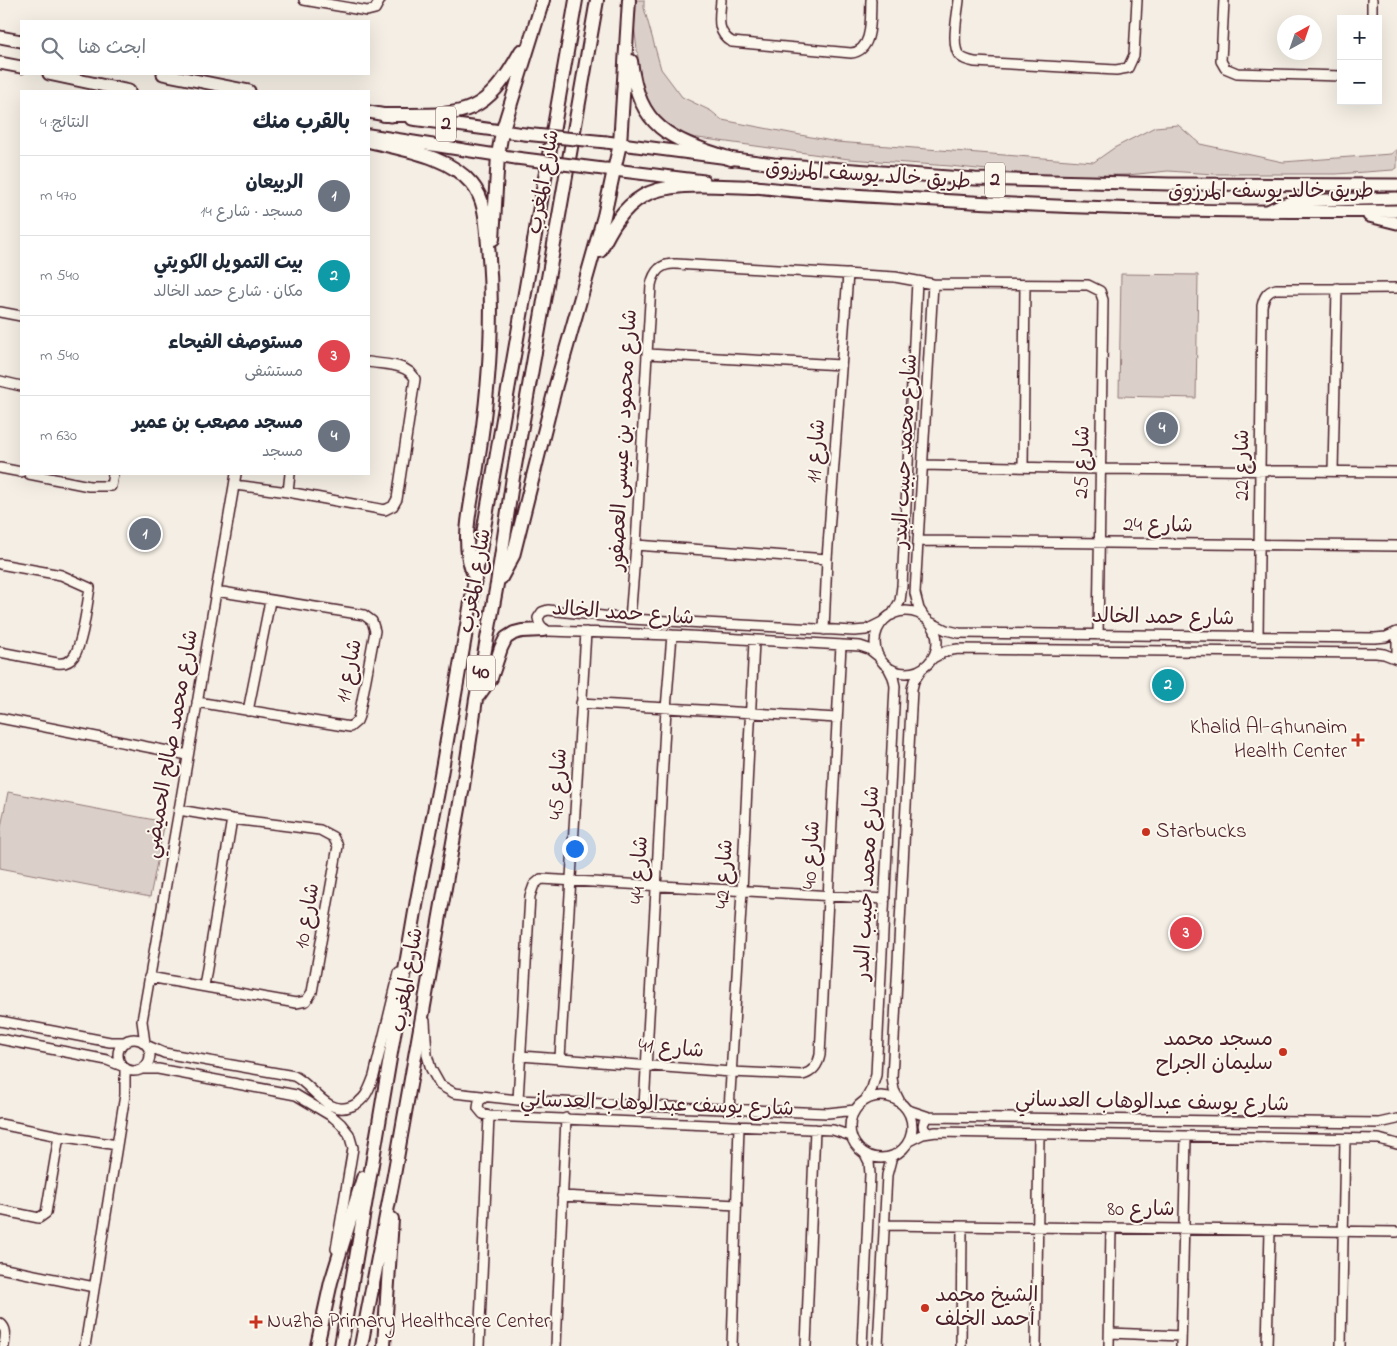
<!DOCTYPE html>
<html lang="ar">
<meta charset="utf-8">
<style>
:root{--surface:#fff;--page:#f2f2f3;--text:#1f2937;--muted:#747a83;--line:#e0e1e3;--accent:#0b8043}
body{margin:0;font-family:"Indie Flower","Playpen Sans Arabic",sans-serif;background:var(--page);color:var(--text);direction:rtl}
.controls{position:absolute;right:15px;top:15px;display:grid;overflow:hidden;border-radius:0px;box-shadow:0 5px 20px #0002}
.controls button{width:45px;height:45px;display:grid;place-items:center;padding:0;border:0;border-bottom:1px solid var(--line);background:var(--surface);color:var(--text);font:25px sans-serif}
.compass{position:absolute;left:1277px;top:15px;width:45px;height:45px;border-radius:50%;background:var(--surface);box-shadow:0 5px 20px #0002;rotate:40deg}
.you{position:absolute;left:574px;top:848px;width:18px;height:18px;margin:-12px;border:4px solid #fff;border-radius:50%;background:#1a73e8;box-shadow:0 0 0 8px #1a73e833}
.badge{display:grid;place-items:center;width:32px;height:32px;border-radius:50%;background:var(--accent);color:#fff;font-size:16px;font-weight:700}
.pin{position:absolute;translate:-50% -50%;border:2px solid #fff;box-shadow:0 1px 5px #0006}
.list{margin:0;padding:0;list-style:none}
h2{display:flex;justify-content:space-between;align-items:center;height:65px;margin:0;padding:0 20px;font-size:21px}
h2 small{font-size:16px;font-weight:400;color:var(--muted)}
.list li{display:grid;grid-template-columns:32px 1fr auto;gap:15px;align-items:center;box-sizing:border-box;height:80px;padding:0 20px;border-top:1px solid var(--line)}
.list b{display:block;font-size:19px;white-space:nowrap}
.list p{margin:0;font-size:16px;white-space:nowrap;color:var(--muted)}
.list em{font-size:16px;font-style:normal;color:var(--muted)}
.icon{flex:none;width:28px;height:28px;fill:none;stroke:currentColor;stroke-width:2;stroke-linecap:round;stroke-linejoin:round}
.map{position:relative;flex:none;width:1397px;height:1346px;overflow:hidden;direction:ltr}
.search{position:absolute;background:var(--surface);box-shadow:0 5px 20px #0002;left:20px;top:20px;width:350px;height:55px;display:flex;align-items:center;gap:12px;box-sizing:border-box;padding:0 18px;border-radius:0px;color:var(--muted);font-size:19px}
.panel{position:absolute;background:var(--surface);box-shadow:0 5px 20px #0002;left:20px;top:90px;width:350px;height:385px;border-radius:0px;direction:rtl}
.map>svg:first-child{display:block}
</style>
<div class="map">
<svg width="1397" height="1346" viewBox="0 0 1397 1346">
<rect width="100%" height="100%" fill="#f4eee4"/>
<filter id="ink" filterUnits="userSpaceOnUse"><feTurbulence type="fractalNoise" baseFrequency=".02" numOctaves="2"/><feDisplacementMap in="SourceGraphic" scale="10" xChannelSelector="R" yChannelSelector="G"/><feConvolveMatrix kernelMatrix="1 2 1 2 8 2 1 2 1" color-interpolation-filters="sRGB"/></filter>
<g filter="url(#ink)">
<path fill="#dbd0c9" stroke="#92787a" d="M635,0H644V8L661,69L682,97L711,111L722,120L837,142L1094,162L1114,148L1155,127L1178,125L1200,144L1283,162L1391,154L1397,149V168L1393,170L1336,174H1214L1168,171L1127,175L1043,176L950,166L849,159L691,137L663,126L644,107L633,17Z
M1121,274L1198,275L1196,398L1119,396Z
M8,792L165,822L150,897L0,868V832Z"/>
<g fill="none" stroke-linecap="round" stroke-linejoin="round">
<defs>
<path id="minor" d="M304,0L367,11L375,9L380,0
M721,0C720,16 715,32 732,42L851,53C874,51 870,17 871,0
M959,0C958,13 950,47 960,56C964,60 970,61 975,62L1116,70L1128,68L1134,55L1137,0
M1224,0L1221,61L1225,68L1237,73L1341,76
M1372,0V19
M0,312L21,316
M648,354L841,365
M0,381L21,386
M923,465L1101,469L1397,472
M1023,467L1025,285
M0,468L21,472
M1333,471L1337,288
M29,474L89,486H111L113,474
M235,485L288,492L385,510L393,506L397,499L415,379C408,363 383,365 369,362
M288,492L290,474
M919,541L1397,546
M636,545L827,559
M0,564L61,575L90,588C87,604 83,643 74,656C70,662 64,664 57,663L0,652
M875 642a31 31 0 1 1 62 0a31 31 0 1 1-62 0Z
M892,615L900,601L902,586L917,281
M925,618L919,609L915,593L933,284
M630,619L636,545L651,285C654,271 661,263 676,264L895,277L933,284L1088,285L1100,291L1103,300L1098,635
M930,622L946,630L959,633L1375,638L1386,637L1397,632
M824,630L827,559L848,274
M1258,637L1262,306C1264,297 1267,291 1276,289L1397,288
M1397,639V652
M878,656L869,649L860,646L672,635L548,631C542,629 539,625 538,618L542,612L548,610L630,619L854,631L866,630L882,622
M933,658L946,651L958,649L1376,653L1384,654L1397,659
M197,702L350,727L357,721L359,716L375,631L372,621L364,615L216,591
M581,703L837,718
M248,711L270,601
M0,718L188,755
M149,977L296,1003L306,1001L312,992L338,846L333,837L320,830L232,819L179,810
M204,986L232,819
M0,1021L110,1042H126
M425,1021L427,1055L431,1069L440,1085L454,1093L518,1100L670,1107L828,1113L855,1110
M0,1039L107,1060L122,1066
M118 1055a16 16 0 1 1 32 0a16 16 0 1 1-32 0Z
M145,1043L142,1021L179,810L236,474
M146,1045L164,1053L294,1076C313,1085 327,1117 352,1106C366,1100 369,1089 374,1076L399,973
M521,1056L731,1072L802,1075C812,1073 818,1065 820,1055L841,645
M560,1058L586,632
M142,1069H158L296,1095L333,1117L341,1124L349,1134L353,1148L336,1249
M850 1127a31 31 0 1 1 62 0a31 31 0 1 1-62 0Z
M485,1097L479,1101L478,1108L483,1114L489,1116L833,1130L851,1136
M866,1099L872,1088L876,1075L895,686L893,677L888,667
M518,1100L530,896L534,885L541,879L885,899
M900,1102L894,1090L892,1078L912,689L914,681L921,670
M644,1106L666,709L672,635
M729,1110L742,891L754,641
M908,1110L929,1117L1379,1123L1397,1119
M0,1124L59,1136L117,1145
M928,1133C921,1128 922,1121 929,1117
M909,1141L923,1134L936,1132L1379,1139L1397,1144
M562,1196L737,1205
M0,1210L39,1218L46,1213L59,1136
M886,1225L1397,1232
M0,1268L94,1287
M0,1323C8,1329 5,1337 4,1346
M1110,1333L1181,1336
M85,1346L125,1095V1068
M479,1346L489,1116
M556,1346L566,1118
M732,1346L739,1126
M806,1346L815,1129
M862,1346L870,1174L869,1162L865,1154
M878,1346L887,1175L892,1156
M961,1346L962,1227
M1036,1346L1039,1135
M1109,1346L1111,1228
M1181,1346L1186,1137
M1267,1346L1270,1231
M1341,1346L1345,1139"/>
<path id="major" d="M0,37L21,41
M0,63L21,67
M49,74L129,91
M163,74L249,91
M369,112L391,116
M412,119L524,134
M369,135L516,158
M606,142L774,164L975,179L1169,184L1397,185
M606,169L704,181
M747,186C810,194 873,196 936,200C1089,209 1243,213 1397,211
M1268,211L1278,206L1295,201L1397,198
M1369,216L1397,223"/>
<path id="highway" d="M631,61C639,130 671,139 731,159
M384,115C458,114 482,123 521,51
M369,141C403,150 448,155 472,184C486,201 486,223 488,245C495,319 489,394 477,467C472,502 459,542 474,575
M493,239L498,155L502,132L543,0
M600,251C610,230 622,208 643,196C671,180 722,187 755,187
M501,578L513,556L556,385L604,216L614,170L620,144L629,0
M479,695L491,678L501,648L506,638L514,633L522,631L543,630
M317,1346L331,1282L363,1178
M341,1346L417,900L439,786L576,0
M361,1346L394,1175L463,786L476,699L497,584L513,477L597,0
M384,1346L392,1219"/>
</defs>
<use href="#minor" stroke="#4a1f2b" stroke-width="12"/>
<use href="#major" stroke="#4a1f2b" stroke-width="15"/>
<use href="#highway" stroke="#4a1f2b" stroke-width="16"/>
<use href="#minor" stroke="#fbf7ec" stroke-width="9"/>
<use href="#major" stroke="#fbf7ec" stroke-width="11"/>
<use href="#highway" stroke="#fbf7ec" stroke-width="12"/>
<defs>
<path id="major-bridge" d="M524,134L606,142
M516,158L603,169"/>
</defs>
<use href="#major-bridge" stroke="#4a1f2b" stroke-width="15" stroke-linecap="butt"/>
<use href="#major-bridge" stroke="#fbf7ec" stroke-width="11"/>
</g>
</g>
<g fill="#c8321e" stroke="#fbf7ec" stroke-width="2">
<path d="M1355.5 732.5h5v5h5v5h-5v5h-5v-5h-5v-5h5z"/>
<circle cx="1146" cy="832" r="5"/>
<circle cx="1283" cy="1052" r="5"/>
<circle cx="925" cy="1308" r="5"/>
<path d="M253.5 1314.5h5v5h5v5h-5v5h-5v-5h-5v-5h5z"/>
</g>
<g text-anchor="middle" dominant-baseline="central" stroke-width="4" stroke-linejoin="round" paint-order="stroke">
<g fill="#fbf7ec" stroke="#7f6065" stroke-width="1">
<rect x="436" y="106.5" width="20" height="35" rx="4"/>
<rect x="985" y="162.5" width="20" height="35" rx="4"/>
<rect x="467" y="655.5" width="28" height="35" rx="4"/>
</g>
<g font-size="20" font-weight="bold" fill="#4a1f2b">
<text x="446" y="124">2</text>
<text x="995" y="180">2</text>
<text x="481" y="673">40</text>
</g>
<g font-size="21" fill="#4a1f2b" stroke="#fbf7ec">
<text transform="translate(868 176) rotate(4)">طريق خالد يوسف المرزوق</text>
<text transform="translate(544 182) rotate(-80)">شارع المغرب</text>
<text x="1271" y="192">طريق خالد يوسف المرزوق</text>
<text transform="translate(624 440) rotate(-87)">شارع محمود بن عيسى العصفور</text>
<text transform="translate(817 451) rotate(-86)">شارع 11</text>
<text transform="translate(906 451) rotate(-87)">شارع محمد حبيب البدر</text>
<text transform="translate(1083 462) rotate(-89)">شارع 25</text>
<text transform="translate(1243 465) rotate(-90)">شارع 22</text>
<text transform="translate(1158 526) rotate(1)">شارع 24</text>
<text transform="translate(476 581) rotate(-80)">شارع المغرب</text>
<text transform="translate(623 614) rotate(4)">شارع حمد الخالد</text>
<text transform="translate(1163 618) rotate(1)">شارع حمد الخالد</text>
<text transform="translate(350 671) rotate(-79)">شارع 11</text>
<text transform="translate(172 744) rotate(-80)">شارع محمد صالح الحميضي</text>
<text transform="translate(559 784) rotate(-87)">شارع 45</text>
<text transform="translate(812 855) rotate(-87)">شارع 40</text>
<text transform="translate(640 870) rotate(-87)">شارع 44</text>
<text transform="translate(725 874) rotate(-87)">شارع 42</text>
<text transform="translate(868 883) rotate(-87)">شارع محمد حبيب البدر</text>
<text transform="translate(308 916) rotate(-80)">شارع 10</text>
<text transform="translate(408 980) rotate(-80)">شارع المغرب</text>
<text transform="translate(671 1049) rotate(5)">شارع 41</text>
<text transform="translate(1152 1103) rotate(1)">شارع يوسف عبدالوهاب العدساني</text>
<text transform="translate(657 1105) rotate(2)">شارع يوسف عبدالوهاب العدساني</text>
<text x="1141" y="1210">شارع 80</text>
</g>
<g font-size="21" fill="#4a1f2b" stroke="#fbf7ec" text-anchor="start">
<text x="1347" y="728" text-anchor="end">Khalid Al-Ghunaim<tspan x="1347" dy="24">Health Center</tspan></text>
<text x="1156" y="832">Starbucks</text>
<text x="1273" y="1040" text-anchor="end">مسجد محمد<tspan x="1273" dy="24">سليمان الجراح</tspan></text>
<text x="935" y="1296">الشيخ محمد<tspan x="935" dy="24">أحمد الخلف</tspan></text>
<text x="267" y="1322">Nuzha Primary Healthcare Center</text>
</g>
</g>
</svg>
<div class="controls">
<button>+</button>
<button>−</button>
</div>
<svg class="compass" viewBox="-18 -18 36 36"><path d="M0-13l5 13h-10z" fill="#e53935"/><path d="M0 13l5-13h-10z" fill="#747a83"/></svg>
<div class="you"></div>
<div class="pin badge" style="left:145px;top:534px;background:#6b7280">1</div>
<div class="pin badge" style="left:1168px;top:685px;background:#0f9aa8">2</div>
<div class="pin badge" style="left:1186px;top:933px;background:#e0444e">3</div>
<div class="pin badge" style="left:1162px;top:428px;background:#6b7280">4</div>
<div class="search"><svg class="icon" aria-label="search" viewBox="0 0 24 24"><circle cx="10" cy="10" r="6"/><path d="M15 15l6 6"/></svg>ابحث هنا</div>
<section class="panel">
<h2>بالقرب منك<small>النتائج: 4</small></h2>
<ul class="list">
<li><span class="badge" style="background:#6b7280">1</span><div><b>الربيعان</b><p>مسجد · شارع 14</p></div><em>470 m</em></li>
<li><span class="badge" style="background:#0f9aa8">2</span><div><b>بيت التمويل الكويتي</b><p>مكان · شارع حمد الخالد</p></div><em>540 m</em></li>
<li><span class="badge" style="background:#e0444e">3</span><div><b>مستوصف الفيحاء</b><p>مستشفى</p></div><em>540 m</em></li>
<li><span class="badge" style="background:#6b7280">4</span><div><b>مسجد مصعب بن عمير</b><p>مسجد</p></div><em>630 m</em></li>
</ul>
</section>
</div>
